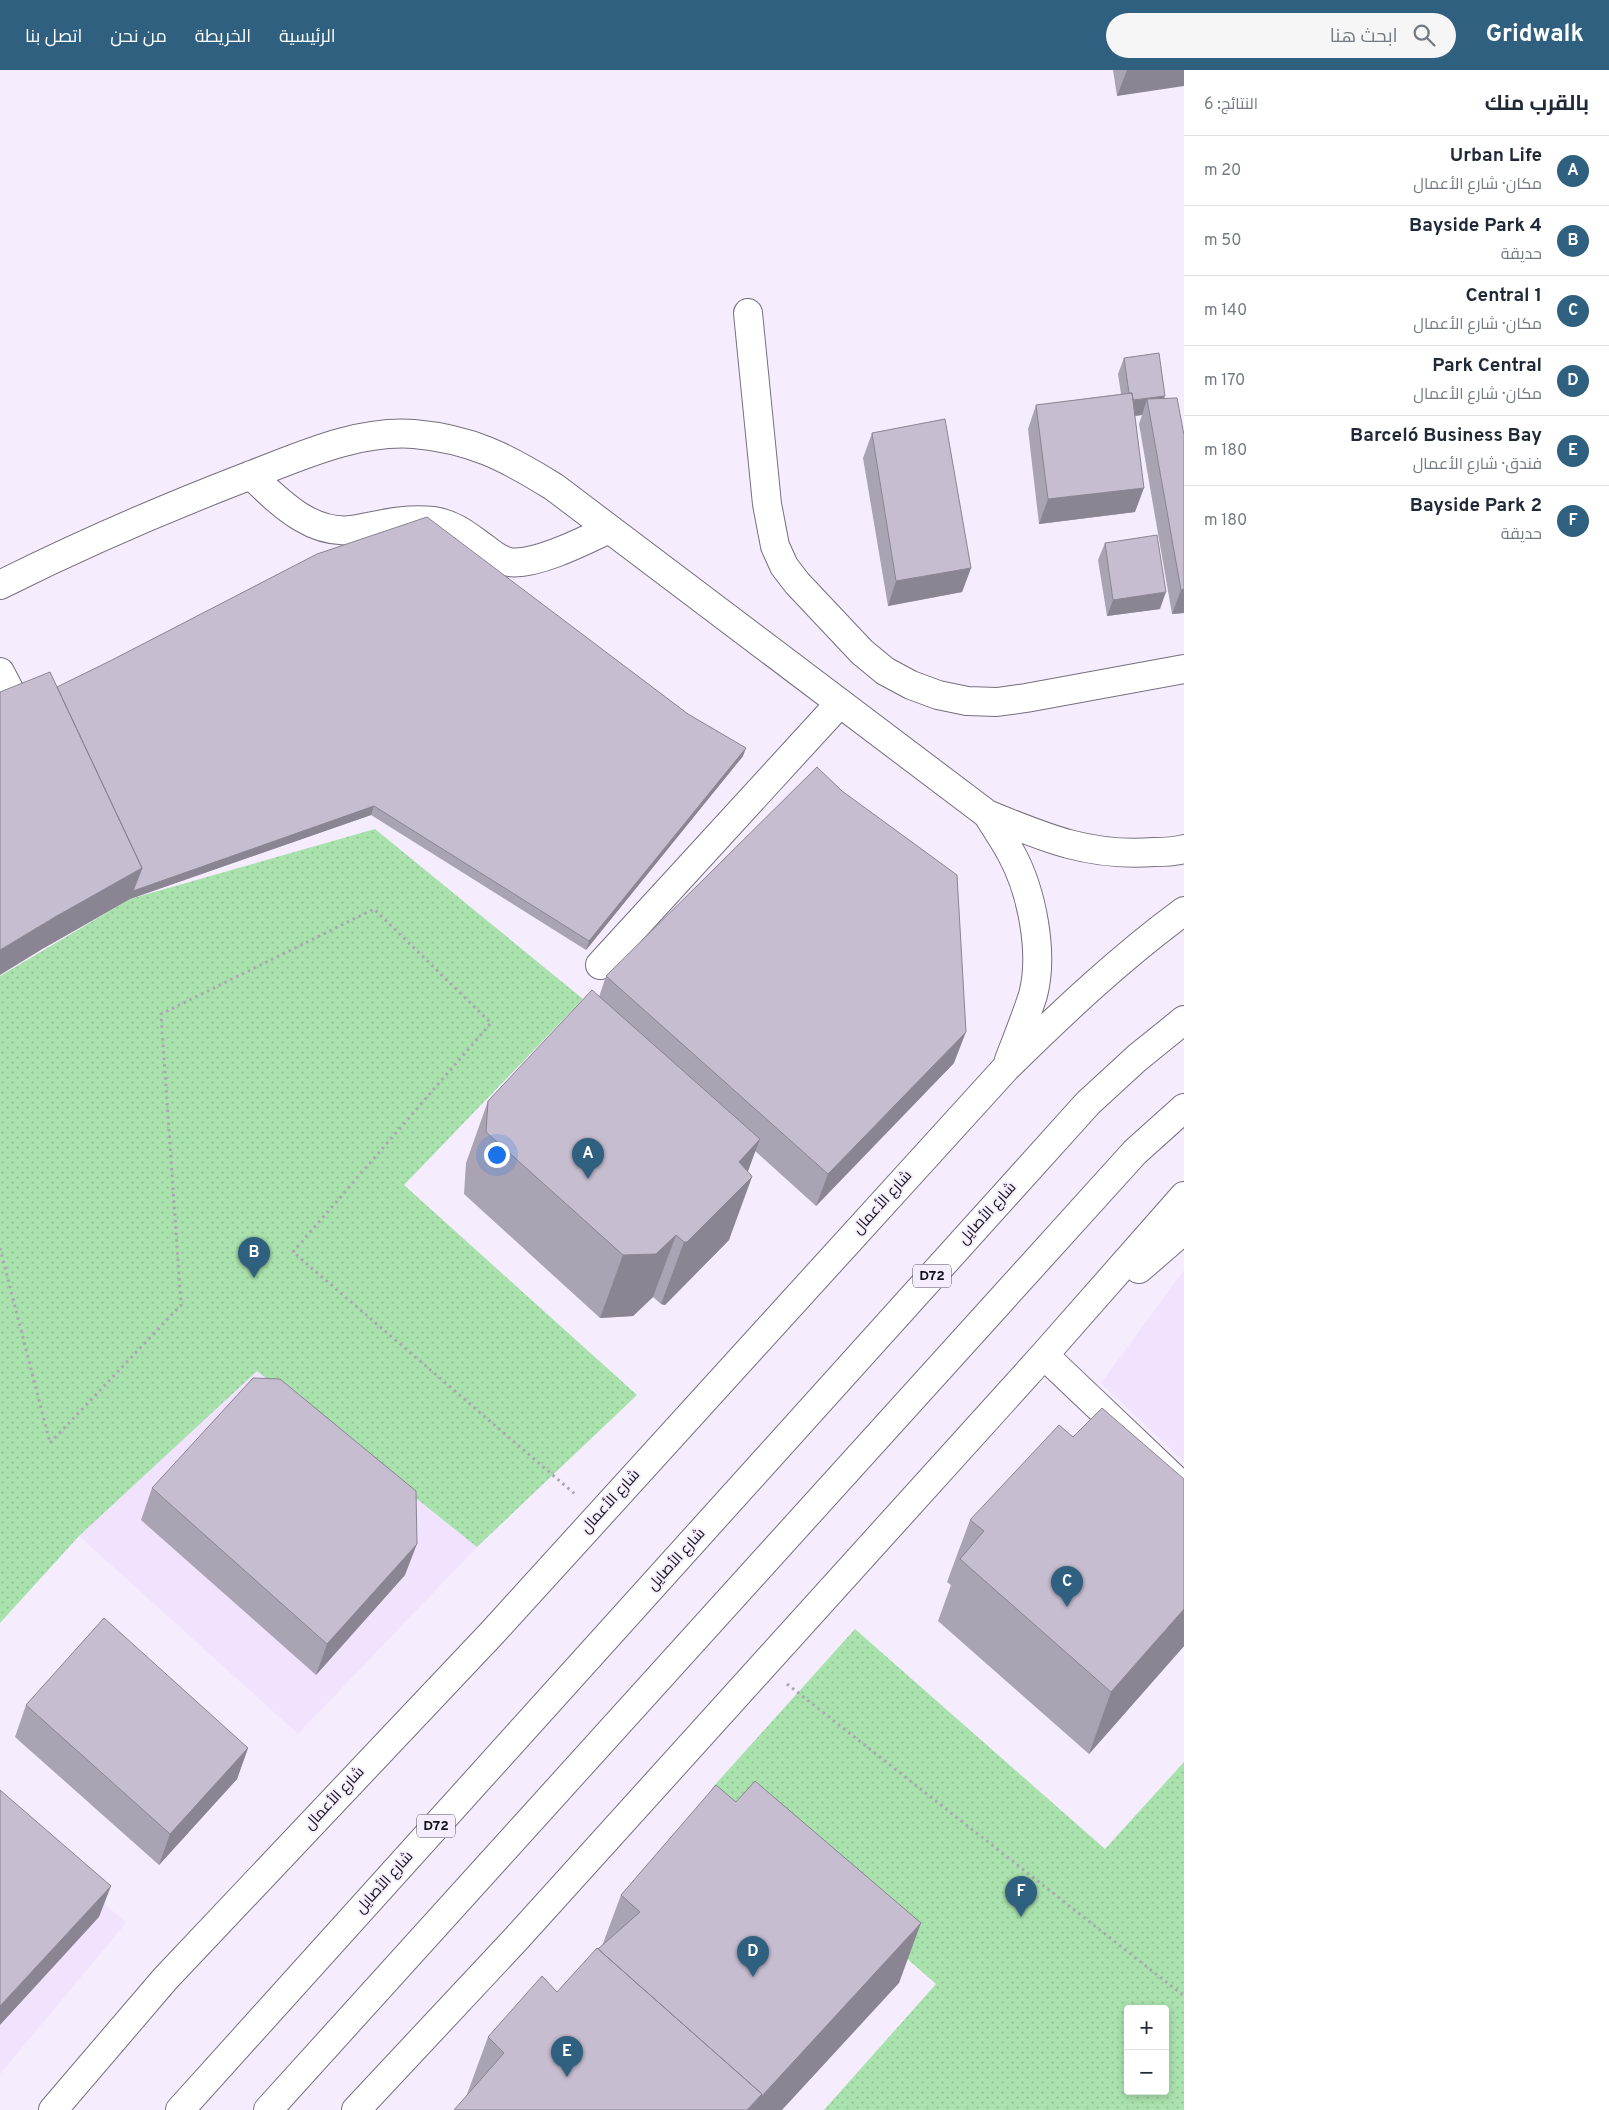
<!DOCTYPE html>
<html lang="ar">
<meta charset="utf-8">
<style>
:root{--surface:#fff;--page:#f6f6f7;--text:#1f2937;--muted:#747a83;--line:#e0e1e3;--accent:#30607f}
body{margin:0;font-family:Overpass,Cairo,sans-serif;background:var(--page);color:var(--text);direction:rtl}
.controls{position:absolute;right:15px;bottom:15px;display:grid;overflow:hidden;border-radius:5px;box-shadow:0 2px 8px #0003}
.controls button{width:45px;height:45px;display:grid;place-items:center;padding:0;border:0;border-bottom:1px solid var(--line);background:var(--surface);color:var(--text);font:25px sans-serif}
.you{position:absolute;left:496px;top:1084px;width:18px;height:18px;margin:-12px;border:4px solid #fff;border-radius:50%;background:#1a73e8;box-shadow:0 0 0 8px #1a73e833}
.badge{display:grid;place-items:center;width:32px;height:32px;border-radius:50%;background:var(--accent);color:#fff;font-size:16px;font-weight:700}
.pin{position:absolute;translate:-50% -41px;filter:drop-shadow(0 1px 2px #0008)}
.pin::after{content:'';position:absolute;top:26px;width:18px;height:15px;background:inherit;clip-path:polygon(0 0,100% 0,50% 100%)}
.list{margin:0;padding:0;list-style:none}
h2{display:flex;justify-content:space-between;align-items:center;height:65px;margin:0;padding:0 20px;font-size:21px}
h2 small{font-size:16px;font-weight:400;color:var(--muted)}
.list li{display:grid;grid-template-columns:32px 1fr auto;gap:15px;align-items:center;box-sizing:border-box;height:70px;padding:0 20px;border-top:1px solid var(--line)}
.list b{display:block;font-size:19px;white-space:nowrap}
.list p{margin:0;font-size:16px;white-space:nowrap;color:var(--muted)}
.list em{font-size:16px;font-style:normal;color:var(--muted)}
.icon{flex:none;width:28px;height:28px;fill:none;stroke:currentColor;stroke-width:2;stroke-linecap:round;stroke-linejoin:round}
.map{position:relative;flex:none;width:1184px;height:2040px;overflow:hidden;direction:ltr}
header{display:flex;align-items:center;gap:30px;box-sizing:border-box;height:70px;padding:0 25px;background:var(--accent);color:#fff}
header strong{font-size:24px}
nav{display:flex;gap:28px;margin-inline-start:auto;font-size:18px}
.search{width:350px;height:45px;background:var(--page);display:flex;align-items:center;gap:12px;box-sizing:border-box;padding:0 18px;border-radius:28px;color:var(--muted);font-size:19px}
main{display:flex}
aside{flex:1;background:var(--surface)}
.map>svg:first-child{display:block}
</style>
<header>
<strong>Gridwalk</strong>
<div class="search"><svg class="icon" aria-label="search" viewBox="0 0 24 24"><circle cx="10" cy="10" r="6"/><path d="M15 15l6 6"/></svg>ابحث هنا</div>
<nav><a>الرئيسية</a><a>الخريطة</a><a>من نحن</a><a>اتصل بنا</a></nav>
</header>
<main>
<aside>
<h2>بالقرب منك<small>النتائج: 6</small></h2>
<ul class="list">
<li><span class="badge">A</span><div><b>Urban Life</b><p>مكان · شارع الأعمال</p></div><em>20 m</em></li>
<li><span class="badge">B</span><div><b>Bayside Park 4</b><p>حديقة</p></div><em>50 m</em></li>
<li><span class="badge">C</span><div><b>Central 1</b><p>مكان · شارع الأعمال</p></div><em>140 m</em></li>
<li><span class="badge">D</span><div><b>Park Central</b><p>مكان · شارع الأعمال</p></div><em>170 m</em></li>
<li><span class="badge">E</span><div><b>Barceló Business Bay</b><p>فندق · شارع الأعمال</p></div><em>180 m</em></li>
<li><span class="badge">F</span><div><b>Bayside Park 2</b><p>حديقة</p></div><em>180 m</em></li>
</ul>
</aside>
<div class="map">
<svg width="1184" height="2040" viewBox="0 0 1184 2040">
<defs>
<pattern id="park-dots" width="8" height="8" patternUnits="userSpaceOnUse" patternTransform="scale(1.25)"><rect width="8" height="8" fill="#a9e2ad"/><path d="M2 2h.1M6 6h.1" fill="none" stroke="#90c194" stroke-width="1.8" stroke-linecap="round"/></pattern>
</defs>
<rect width="100%" height="100%" fill="#f5edfd"/>
<path fill="#f1e3fe" d="M1184,1200V1392L1101,1313Z
M257,1300L477,1477L298,1664L79,1466Z
M0,1739L126,1853L0,2004Z"/>
<path fill="url(#park-dots)" fill-rule="evenodd" d="M375,759L583,929L404,1115L637,1325L477,1477L257,1301L79,1466L0,1553V906L130,829Z
M855,1559L1105,1779L1184,1692V2040H824L936,1914L712,1718ZM1128,1939H1165V2021H1128Z"/>
<g fill="none" stroke-linecap="round" stroke-linejoin="round">
<defs>
<path id="minor" d="M748,243L767,434L775,476L784,496L797,513L862,582L885,601L911,615L938,625L967,631L997,632L1026,628L1184,599
M251,405C280,433 314,468 358,459C383,454 407,448 433,451C455,454 469,467 486,479C492,484 501,490 509,492C535,496 586,470 609,459
M0,515C80,475 163,439 246,407C299,387 355,360 414,364C471,369 506,387 554,417L987,744C1045,768 1090,787 1154,782C1164,782 1174,782 1184,779
M0,602L10,621
M987,744C995,757 1004,770 1011,783C1032,821 1044,883 1033,925C1026,947 1017,969 1009,990
M600,895L840,633
M1139,1199L1184,1160
M1044,1285L1184,1418
M53,2040L165,1909L493,1562L1006,998C1063,942 1120,888 1184,841
M356,2040L516,1869L1044,1285L1184,1126"/>
<path id="major" d="M180,2040L1088,1033L1137,988L1184,950
M268,2040L1135,1082L1184,1038"/>
</defs>
<use href="#minor" stroke="#766e7e" stroke-width="30"/>
<use href="#major" stroke="#766e7e" stroke-width="30"/>
<path stroke="#ada7b4" stroke-width="3" stroke-dasharray="2.5 4" stroke-linecap="butt" d="M0,1178L50,1373L181,1235L161,944L374,839L491,953L293,1182L576,1425
M787,1614L1184,1926"/>
<use href="#minor" stroke="#fff" stroke-width="28"/>
<use href="#major" stroke="#fff" stroke-width="28"/>
</g>
<path fill="#aaa3b3" d="M1113,0H1184L1117,26Z
M1124,288L1164,328L1184,543L1172,544L1139,354L1142,345L1135,346V442L1039,454L1028,359L1036,335L1121,324L1118,304Z
M872,363L971,498L962,522L888,536L863,388Z
M1105,473L1160,539L1107,546L1098,490Z
M57,617L743,686L586,880L371,745L130,829L44,878Z
M606,906L954,993L816,1136L755,1081L748,1101L729,1170L665,1235L661,1234L653,1227L633,1246L600,1248L464,1124L466,1093L488,1031L599,927Z
M152,1418L405,1505L316,1605L141,1450Z
M970,1450L1184,1576L1089,1684L938,1551L951,1515L947,1512Z
M26,1635L248,1678L237,1709L159,1795L15,1667Z
M621,1825L899,1913L466,2027L488,1967L557,1922L602,1876Z"/>
<path fill="#8b8492" d="M1127,0H1184V16L1117,26Z
M1165,326L1158,343L1147,329L1142,345L1123,347L1130,331Z
M1144,418L1135,442L1039,454L1048,429Z
M971,498L962,522L888,536L896,511Z
M1184,519V543L1172,544L1181,520Z
M1166,522L1160,539L1107,546L1113,530Z
M746,678L743,686L586,880L589,871Z
M374,736L371,745L130,829L44,878L0,905V880L55,847L142,798Z
M966,962L954,993L816,1136L828,1104Z
M760,1069L742,1117L752,1107L729,1170L665,1235L661,1234L684,1172L739,1092Z
M676,1165L653,1227L633,1246L600,1248L623,1185Z
M417,1474L405,1505L316,1605L327,1574Z
M1184,1539V1576L1089,1684L1111,1622Z
M248,1678L237,1709L159,1795L170,1764Z
M111,1816L99,1847L0,1955V1936Z
M921,1853L899,1913L782,2040H747Z"/>
<path fill="#c6bdd0" stroke="#8b8492" d="M1159,283L1165,326L1133,330L1132,323H1129L1124,288Z
M1132,323L1144,418L1048,429L1036,335Z
M1177,328L1184,365V519L1181,520L1147,329Z
M945,349L971,498L896,511L872,363Z
M427,447L688,644L746,678L589,871L374,736L133,821L142,798L57,617L112,590L317,484Z
M1157,465L1166,522L1113,530L1105,473Z
M50,602L142,798L55,847L0,880V622Z
M817,697L842,721L957,805L966,962L828,1104L606,906Z
M592,920L760,1069L739,1092L751,1105L752,1107L687,1172H684L676,1165L656,1184L623,1185L486,1062L488,1031Z
M253,1308L280,1309L416,1421L417,1474L327,1574L152,1418Z
M1102,1338L1184,1409V1539L1111,1622L960,1489L984,1461L970,1450L1059,1355L1073,1367Z
M104,1548L248,1678L170,1764L26,1635Z
M755,1711L921,1853L761,2027L762,2024L598,1879L640,1842L621,1825L716,1715L736,1732Z
M0,1720L111,1816L0,1936Z
M597,1878L762,2024L747,2040H454L504,1983L488,1967L542,1906L557,1922Z"/>
<g text-anchor="middle" dominant-baseline="central" stroke-width="4" stroke-linejoin="round" paint-order="stroke">
<g fill="#f5edfd" stroke="#56525b" stroke-width="1">
<rect x="913" y="1194.5" width="38" height="23" rx="4"/>
<rect x="417" y="1744.5" width="38" height="23" rx="4"/>
</g>
<g font-size="14" font-weight="bold" fill="#120f15">
<text x="932" y="1206">D72</text>
<text x="436" y="1756">D72</text>
</g>
<g font-size="15" fill="#120f15" stroke="#f5edfd">
<text transform="translate(883 1133) rotate(-48)">شارع الأعمال</text>
<text transform="translate(988 1144) rotate(-48)">شارع الأصايل</text>
<text transform="translate(611 1432) rotate(-48)">شارع الأعمال</text>
<text transform="translate(677 1490) rotate(-48)">شارع الأصايل</text>
<text transform="translate(335 1729) rotate(-47)">شارع الأعمال</text>
<text transform="translate(385 1813) rotate(-48)">شارع الأصايل</text>
</g>
</g>
</svg>
<div class="controls">
<button>+</button>
<button>−</button>
</div>
<div class="you"></div>
<div class="pin badge" style="left:588px;top:1109px">A</div>
<div class="pin badge" style="left:254px;top:1208px">B</div>
<div class="pin badge" style="left:1067px;top:1537px">C</div>
<div class="pin badge" style="left:753px;top:1907px">D</div>
<div class="pin badge" style="left:567px;top:2007px">E</div>
<div class="pin badge" style="left:1021px;top:1847px">F</div>
</div>
</main>
